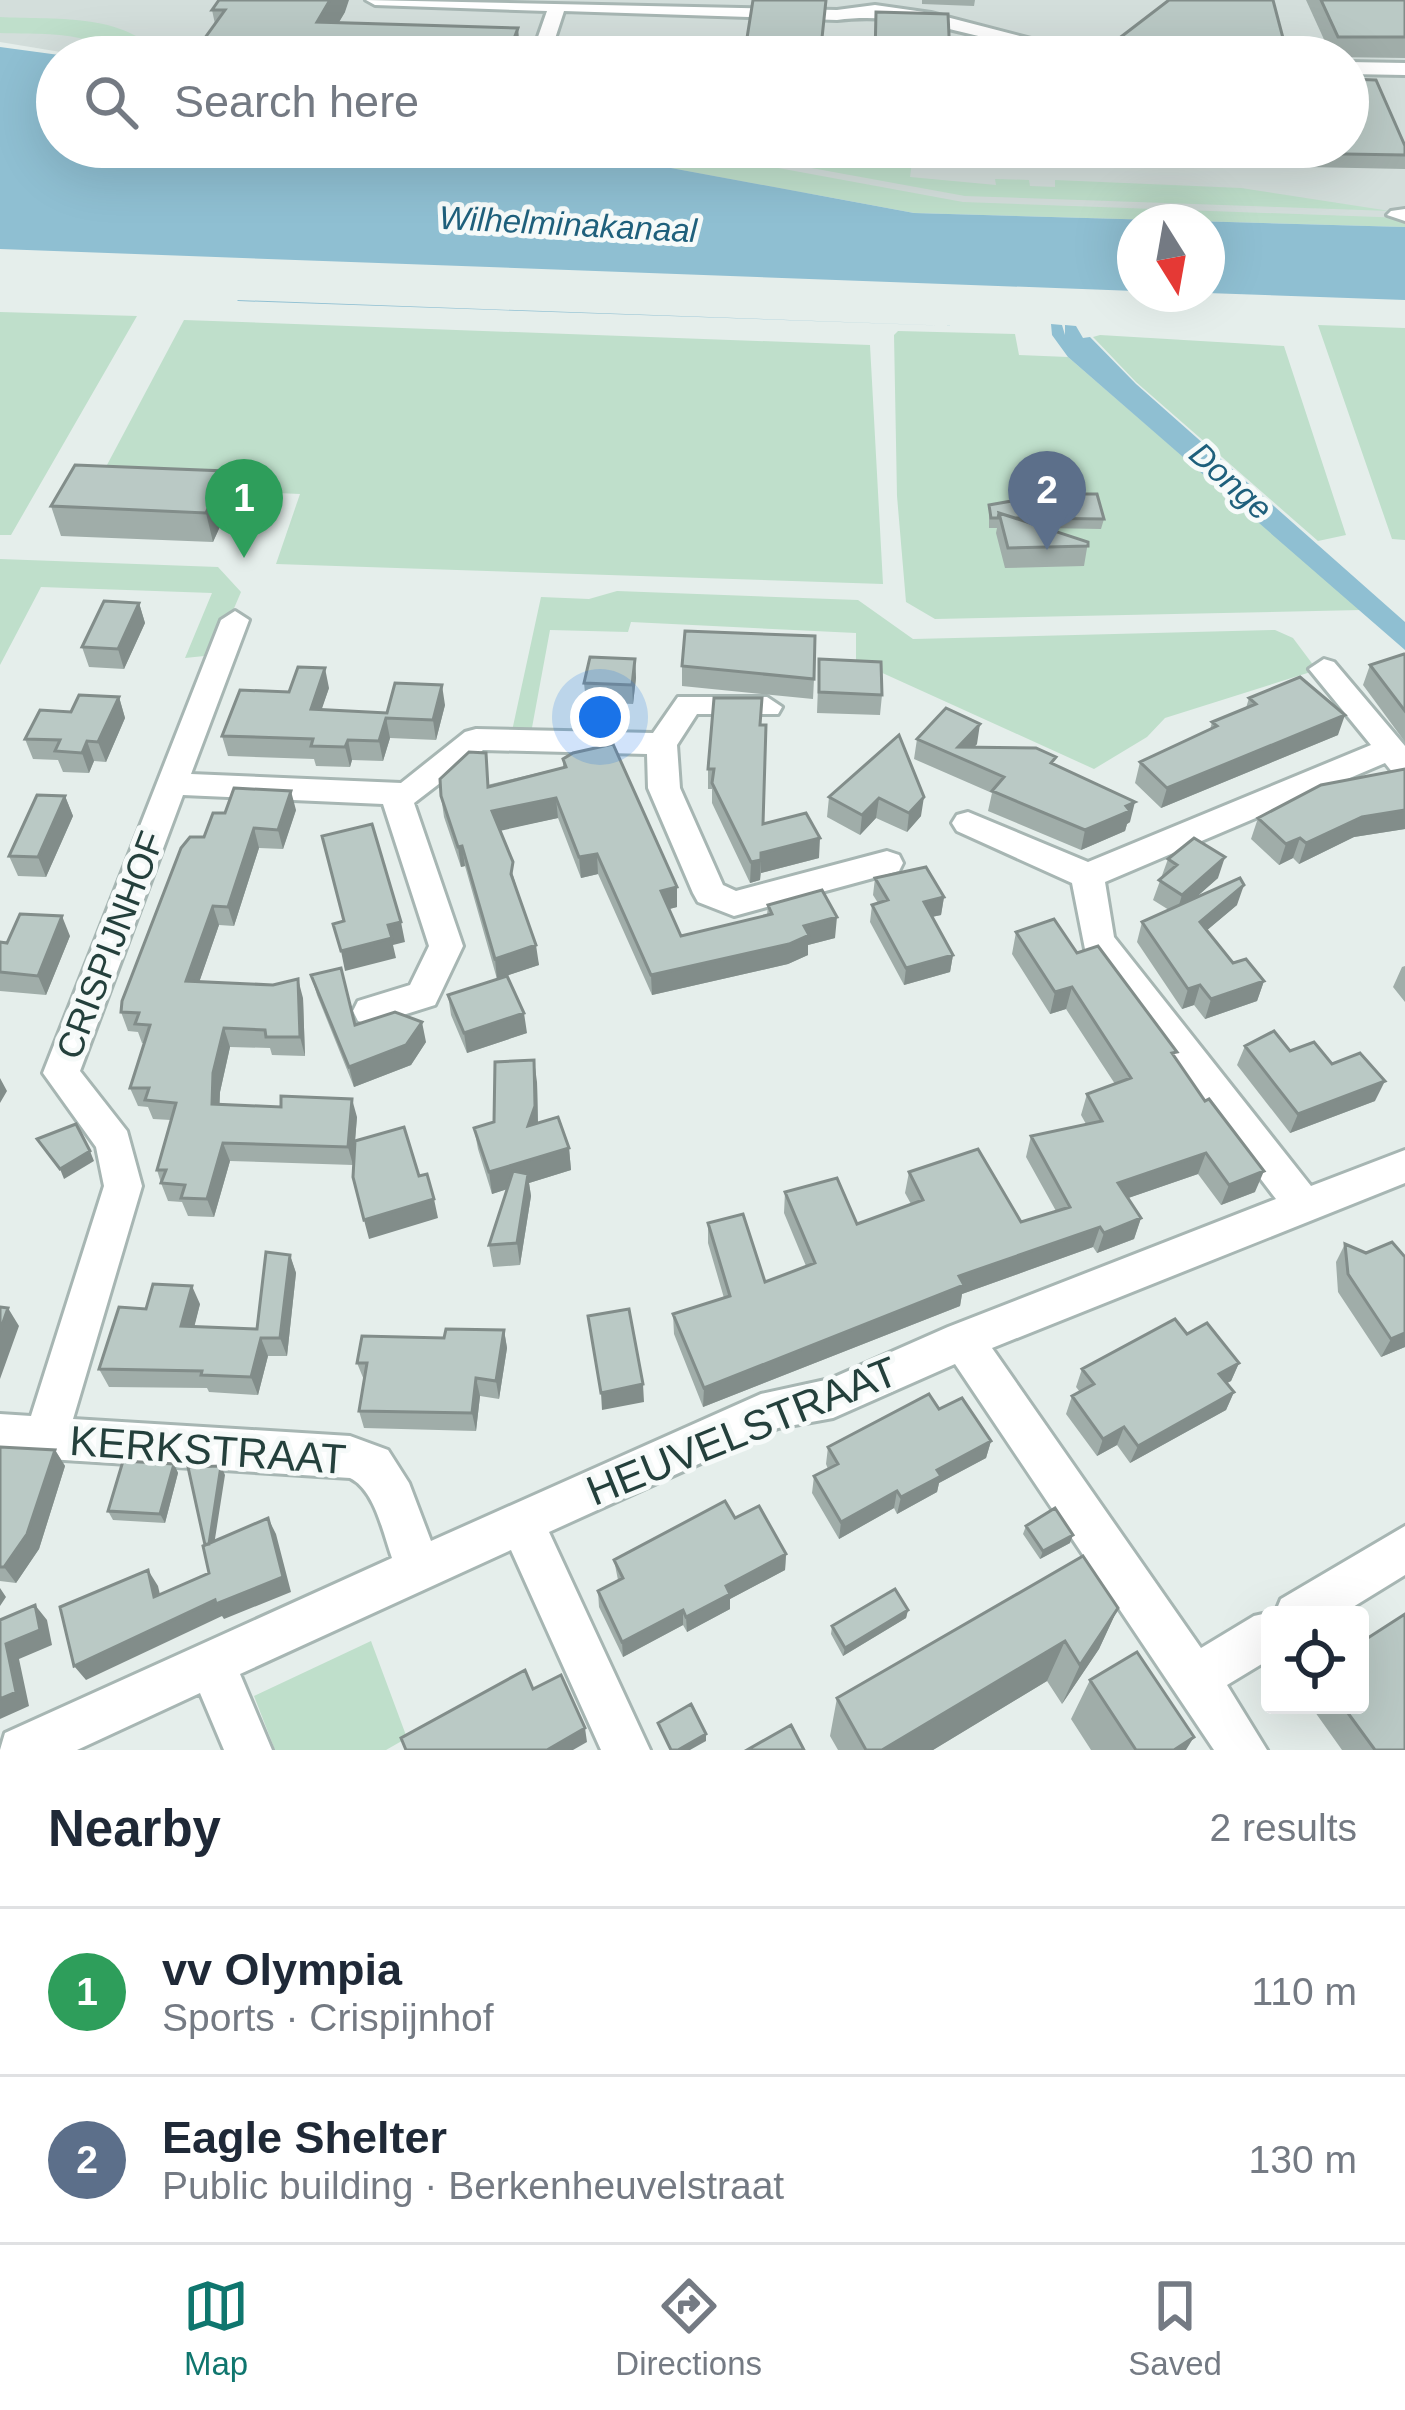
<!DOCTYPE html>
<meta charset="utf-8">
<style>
:root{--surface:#fff;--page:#f6f6f7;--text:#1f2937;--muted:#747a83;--line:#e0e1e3;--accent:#0f766e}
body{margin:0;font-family:Arial,sans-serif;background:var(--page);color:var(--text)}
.controls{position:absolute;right:36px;bottom:36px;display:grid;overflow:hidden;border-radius:12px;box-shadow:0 12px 48px #0002}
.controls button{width:108px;height:108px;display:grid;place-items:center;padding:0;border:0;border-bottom:3px solid var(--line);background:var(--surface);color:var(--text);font:60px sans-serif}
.compass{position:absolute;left:1117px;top:204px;width:108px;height:108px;border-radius:50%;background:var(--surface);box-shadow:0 12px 48px #0002;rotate:169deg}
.you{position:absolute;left:600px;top:717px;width:42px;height:42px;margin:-30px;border:9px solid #fff;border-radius:50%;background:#1a73e8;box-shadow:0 0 0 18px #1a73e833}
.badge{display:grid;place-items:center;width:78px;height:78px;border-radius:50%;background:var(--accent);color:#fff;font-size:39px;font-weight:700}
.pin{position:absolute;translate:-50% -99px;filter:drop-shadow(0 3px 6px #0008)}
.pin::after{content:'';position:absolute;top:63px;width:42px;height:36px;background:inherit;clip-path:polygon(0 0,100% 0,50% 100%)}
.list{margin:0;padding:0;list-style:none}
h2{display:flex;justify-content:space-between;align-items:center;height:156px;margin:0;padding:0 48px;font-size:51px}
h2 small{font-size:39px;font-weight:400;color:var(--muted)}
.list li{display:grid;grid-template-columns:78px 1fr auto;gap:36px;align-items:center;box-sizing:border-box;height:168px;padding:0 48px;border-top:3px solid var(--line)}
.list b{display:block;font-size:45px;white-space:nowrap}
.list p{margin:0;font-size:39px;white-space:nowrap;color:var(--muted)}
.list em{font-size:39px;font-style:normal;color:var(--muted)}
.icon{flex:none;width:66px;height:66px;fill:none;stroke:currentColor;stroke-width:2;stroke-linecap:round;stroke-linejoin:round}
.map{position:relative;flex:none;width:1405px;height:1750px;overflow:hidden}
.search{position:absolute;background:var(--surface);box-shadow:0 12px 48px #0002;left:36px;right:36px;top:36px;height:132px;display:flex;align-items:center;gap:30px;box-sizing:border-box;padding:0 42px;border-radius:66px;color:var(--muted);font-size:45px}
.sheet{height:492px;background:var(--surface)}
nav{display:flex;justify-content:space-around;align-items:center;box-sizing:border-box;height:168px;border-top:3px solid var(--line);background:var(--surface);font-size:33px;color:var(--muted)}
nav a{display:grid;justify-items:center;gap:6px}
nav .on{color:var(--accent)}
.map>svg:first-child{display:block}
</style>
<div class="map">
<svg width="1405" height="1750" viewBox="0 0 1405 1750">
<rect width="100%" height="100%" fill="#e5eeeb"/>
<path fill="#d3dedb" d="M0,0H1405V223L939,208L390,147H1348V57H91L0,42Z"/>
<path fill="#bfdfcb" d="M0,17C50,20 128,12 160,57H117C92,29 34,35 0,33Z
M181,147H454L669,154L730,159L963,202L1405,218V227L914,213L644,163Z
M622,147H797L912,162L910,177L996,185L995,179L1029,180L1030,186L1055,187V180L1241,188L1390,211L965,196L734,154Z
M0,312L137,316L11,535H0Z
M184,320L870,345L883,584L276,564L300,494L104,486L99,480Z
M1318,325L1405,328V540L1392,539Z
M898,331L1015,334L1019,355L1068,357L1361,610L935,619L906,602L897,496L894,335Z
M1100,335L1284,346L1346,535L1318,541L1136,382L1093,337Z
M0,559L218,567L241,592L214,655L185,658L212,593L41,587L0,665Z
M617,591L858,600L913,639L1275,630L1293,638L1317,670L1165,718L1147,737L1094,769L856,661V633L631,622L628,632L550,630L531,733L512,731L541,597L589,599Z
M371,1641L407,1738L386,1750H275L254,1696Z"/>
<path fill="#8fbfd2" d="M0,47L74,57H57V147L644,163L914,213L1405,227V300L1207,293V222H1135V291L0,249Z
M237,300L954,326L238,301Z
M1051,324L1062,325L1065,335V325L1076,326L1083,338L1090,337L1136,384L1405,622V650L1068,357L1052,335Z"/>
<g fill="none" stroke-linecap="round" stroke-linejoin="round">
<defs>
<path id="minor" d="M366,0L837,10L875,5L931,13L1101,57C1011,57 929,8 837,20L564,11L549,57H531L547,11L375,5Z
M1348,62L1405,63V75L1348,74Z
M1405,209V221L1387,215L1391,211Z
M235,611L249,620L191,774L401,783L465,732L476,729L653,733L678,697H767L782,707L778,714H697L677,745L680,788L723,885L736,891L887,851L899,855L903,863L899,871L734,916L698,902L693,893L648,788L647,754L483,750L414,803L463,946L435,1005L371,1025L358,1021L353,1011L358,1001L410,985L429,946L383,804L183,795L80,1071L127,1131L142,1186L73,1419L350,1436L388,1450L409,1483L431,1541L761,1394L830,1379L948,1327L1276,1199L1085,949L1072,883L957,831L952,823L957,815L968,812L1088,862L1371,745L1309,669L1324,659L1334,662L1405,746V775L1393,773L1385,763L1105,882L1114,937L1311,1186L1405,1150V1183L992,1348L1201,1648L1254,1616L1276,1611L1281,1599L1405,1526V1575L1340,1615H1270V1659L1227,1685L1267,1750H1214L955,1364L833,1418L778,1428L549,1532L650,1750H601L511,1550L240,1674L272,1750H224L200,1693L77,1750H0L5,1733L392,1558C383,1533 375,1490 350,1478L0,1456V1414L31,1416L104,1186L96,1147L43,1073L221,620Z"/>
</defs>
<use href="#minor" stroke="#a7b6b3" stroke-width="6"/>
<use href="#minor" fill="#fff" fill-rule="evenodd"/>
</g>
<path fill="#a0ada9" d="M922,0H975L974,6L922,4Z
M1306,0H1405V58L1332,57Z
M212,10L345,12L339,22L518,28L520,57H199L197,49L215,24Z
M1405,146V169L1103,163L1099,147Z
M232,500L213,542L61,536L51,506Z
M989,505L1104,519L1101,529L1046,528L1088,542L1084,566L1005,568L996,533L997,528H989Z
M139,603L145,623L124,669L89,667L82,647Z
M1405,654V742L1363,685L1370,665Z
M635,659L636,678L633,704L586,702L584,683Z
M819,659L882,695L880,715L817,713Z
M682,666L814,679L813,699L682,686Z
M329,688L321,710L387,713L445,705L436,740L390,738L383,761L352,760L350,767L316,766L314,759L228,756L222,736L289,692Z
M119,697L125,718L106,762L94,761L89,773L63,772L58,760L33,759L25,739L71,712Z
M1249,698L1338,735L1161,808L1135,783L1140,762L1210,730L1212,722L1246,708Z
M761,725L763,824L819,858L761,873L760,880L750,883L712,803V789H708V769Z
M899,735L921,816L907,832L876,818L860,835L827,817L829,797Z
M917,739L977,744L974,747L1054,765L1130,822L1127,824L1125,831L1081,850L988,811L992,793L914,759Z
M563,759L677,907L669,909L681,936L767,915L768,905L835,938L808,945V955L788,964L652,995L598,874L581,878L558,818L500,830L539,965L497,979L465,866L461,867L444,817L441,796L563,767Z
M1405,769V829L1354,837L1299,864L1293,858L1279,865L1251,839L1258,818Z
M65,796L73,816L46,877L18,876L9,856Z
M296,810L283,849L259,848L234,926L219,925L199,982L303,998L305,1056L272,1055L270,1048L230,1047L220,1092L219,1104L357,1117L353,1165L230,1161L214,1217L188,1216L182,1202L168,1201L161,1183L157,1170L171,1120L153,1119L148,1107L138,1106L130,1088L144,1043H142L138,1032L128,1031L121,1012L204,837Z
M1168,859L1218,878L1194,899L1237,905L1207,930L1233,963L1264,981L1257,1001L1205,1019L1194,1005L1182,1009L1137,942L1142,922L1169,910L1153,900Z
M875,878L944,897L941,915L932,917L953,955L950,972L904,985L870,922L872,905L878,903L873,895Z
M1016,932L1077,953L1175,1057L1255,1192L1221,1205L1198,1174L1128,1198L1141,1218L1134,1239L1097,1253L1093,1247L962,1294L960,1306L703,1407L674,1334L673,1314L724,1298L708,1243V1223L765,1282L806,1266L784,1213L785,1192L857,1224L911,1204L905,1193L909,1172L1021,1222L1056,1211L1026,1157L1031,1136L1086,1124L1081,1115L1087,1094L1115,1084L1066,1009L1050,1014L1012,954Z
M70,936L46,995L0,991V942Z
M1405,966V1002L1393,987L1402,967Z
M311,975L355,1025L426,1042L411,1065L354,1087L317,995Z
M448,995L527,1033L467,1053L451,1015Z
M1245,1046L1332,1064L1375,1101L1290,1133L1237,1065Z
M537,1082L538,1123L569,1148L571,1170L529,1183L531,1196L520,1265L493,1267L489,1245L507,1189L492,1194L478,1149L474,1128L494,1122Z
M1345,1244L1366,1253L1405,1257V1347L1381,1357L1338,1292L1336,1262Z
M290,1255L296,1273L287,1356H268L258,1395L209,1392L207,1388L109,1387L99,1369L146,1309L200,1304L194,1326L257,1329Z
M504,1330L507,1348L499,1399L480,1396L476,1431L364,1428L359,1411L364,1380L357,1363L444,1338Z
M1187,1334L1239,1363L1231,1381L1227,1383L1234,1392L1226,1410L1130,1463L1117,1445L1097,1456L1066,1414L1072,1396L1080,1392L1076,1387L1082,1369Z
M939,1409L991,1441L986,1458L939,1483L937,1492L897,1514L894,1508L839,1539L812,1493L814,1476L828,1469L826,1464L828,1447Z
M0,1447L55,1450L65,1466L39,1549L16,1583L0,1581Z
M174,1464L178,1473L165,1523L113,1520L108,1511Z
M735,1518L786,1554L785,1570L730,1599V1609L687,1632L683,1625L623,1657L599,1607L598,1591L618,1580L614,1560Z
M1026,1526L1070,1543L1040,1559L1023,1534Z
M1118,1608L1099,1649L1062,1704L1047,1681L933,1750H838L830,1736L837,1698Z
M908,1610L906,1618L843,1656L831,1634L832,1626Z
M1090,1680L1186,1750H1091L1071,1719Z
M1310,1705H1360L1405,1750H1342Z"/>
<path fill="#828d8a" d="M330,0H349L345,12L322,51L317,22Z
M518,28L520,57H507Z
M225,471L232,500L213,542L206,513Z
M139,603L145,623L124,669L118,649Z
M635,659L636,678L633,704L632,685Z
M325,668L329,688L315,729L311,709Z
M442,685L445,705L436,740L433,720Z
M119,697L125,718L106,762L98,742Z
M1345,715L1338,735L1161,808L1167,788Z
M386,718L390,738L383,761L379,741Z
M980,724L977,744L963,759L958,747Z
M348,740L352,760L350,767L345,747Z
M87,741L94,761L89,773L82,753Z
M291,791L296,810L283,849L278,830Z
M65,796L73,816L46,877L38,857Z
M924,797L921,816L907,832L909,813Z
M556,798L558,818L495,832L492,811Z
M879,798L876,818L860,835L862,815Z
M1135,802L1130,822L1127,824L1125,831L1081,850L1085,830Z
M1405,810V829L1354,837L1299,864L1306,843L1362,817Z
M254,828L259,848L234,926L228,907Z
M820,838L819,858L761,873V853Z
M1300,838L1293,858L1279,865L1286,844Z
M462,846L465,866L461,867L458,847Z
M597,854L598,874L581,878L579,857Z
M1225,857L1218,878L1176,915L1182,895Z
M761,860L760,880L750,883L751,862Z
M1244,885L1237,905L1193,942L1200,922Z
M677,887V907L662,911L661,891Z
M944,897L941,915L921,919L924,902Z
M213,906L219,925L193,1000L186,981Z
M62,916L70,936L46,995L38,976Z
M837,917L835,938L808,945V955L788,964L652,995L651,975Z
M401,922L405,942L393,945L396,958L345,971L341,951L388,925Z
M536,945L539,965L497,979L495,959Z
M953,955L950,972L904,985L906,968Z
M298,979L303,998L305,1056L300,1037Z
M1264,981L1257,1001L1205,1019L1211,999Z
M1200,985L1194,1005L1182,1009L1188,989Z
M1072,987L1066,1009L1050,1014L1055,992Z
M524,1013L527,1033L467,1053L464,1033Z
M422,1022L426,1042L411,1065L354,1087L349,1067Z
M224,1028L230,1047L220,1092L219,1122L212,1104L213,1073Z
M534,1060L537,1082L538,1127L528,1126Z
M0,1078L7,1091L0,1103Z
M1385,1081L1375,1101L1290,1133L1298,1114Z
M352,1099L357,1117L353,1165L348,1147Z
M223,1143L230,1161L214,1217L207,1199Z
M569,1148L571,1170L529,1183L531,1196L520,1265L517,1243L526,1183L492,1194L489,1172Z
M90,1151L94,1161L64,1179L60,1169Z
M1206,1153L1198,1174L1111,1204L1118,1183Z
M1264,1171L1255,1192L1221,1205L1229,1185Z
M434,1199L438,1218L369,1239L364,1220Z
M1141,1218L1134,1239L1097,1253L1104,1233Z
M1100,1227L1093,1247L962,1294L960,1306L703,1407L704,1388L959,1276Z
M290,1255L296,1273L287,1356L280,1338Z
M192,1286L200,1304L190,1344L181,1326Z
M8,1308L19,1326L0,1379V1331Z
M504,1330L507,1348L499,1399L496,1381Z
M1405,1333V1347L1381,1357L1391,1339Z
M261,1338L268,1356L258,1395L251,1377Z
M1239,1363L1231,1381L1211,1391L1219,1374Z
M476,1378L480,1396L476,1431L472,1413Z
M643,1384L644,1402L602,1410L601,1393Z
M1234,1392L1226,1410L1130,1463L1138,1446Z
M1124,1427L1117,1445L1097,1456L1103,1439Z
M991,1441L986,1458L939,1483L937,1492L897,1514L901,1497L937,1470Z
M55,1450L65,1466L39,1549L16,1583L4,1567Z
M174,1464L178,1473L165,1523L160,1514Z
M221,1466L225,1475L212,1558L208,1550Z
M897,1491L894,1508L839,1539L841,1522Z
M268,1518L276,1534L291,1592L224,1619L222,1616L86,1680L74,1666L215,1600Z
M1073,1535L1070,1543L1040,1559L1043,1551Z
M786,1554L785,1570L730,1599V1609L687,1632L686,1617L726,1586Z
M148,1570L158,1586L164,1612L154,1597Z
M0,1588L6,1597L0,1606Z
M35,1605L47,1620L52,1645L19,1659L29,1706L0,1719V1699L6,1644Z
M1118,1608L1099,1649L1062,1704L1080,1665Z
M683,1610V1625L623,1657L622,1642Z
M908,1610L906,1618L843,1656L845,1648Z
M1065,1641L1047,1681L933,1750H882Z
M585,1728L587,1742L573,1750H547Z
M706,1734V1741L690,1750H678Z
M1194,1737L1186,1750H1174Z"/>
<path fill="#bac9c5" stroke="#828d8a" stroke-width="3" d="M219,0H330L317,22L518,28L507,57H223L197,49L225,10H212Z
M753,0H826L820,57H744Z
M1169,0H1273L1288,57H1082L1081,52L1096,56Z
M1321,0H1405V37H1338Z
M876,12L948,14L950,57H875Z
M1348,79L1376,80L1405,146V155L1105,150L1104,147H1348Z
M75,465L225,471L206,513L51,506Z
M1051,494H1097L1104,519L1015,518L999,513L998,518H991L989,505Z
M999,513L1088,542V546L1008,548Z
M104,601L139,603L118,649L82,647Z
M685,631L815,636L814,679L682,666Z
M1404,654H1405V711L1370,665Z
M590,657L635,659L632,685L584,683Z
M819,659L881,662L882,695L819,692Z
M298,667L325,668L311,709L387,713L395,683L442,685L433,720L386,718L379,741L348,740L345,747L311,746L313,739L222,736L240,690L289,692Z
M1300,677L1345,715L1167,788L1140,762L1217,726L1212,722L1256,704L1249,698Z
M79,695L119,697L98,742L87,741L82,753L55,751L60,740L25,739L40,710L71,712Z
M714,698H762L760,725H766L763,824L806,813L820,838L761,853V860L751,862L712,783L714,769H708Z
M946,708L980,724L958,747L1036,748L1056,757L1051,763L1135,802L1126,806L1130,811L1085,830L992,791L1004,777L917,739Z
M899,735L924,797L909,813L879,798L862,815L829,797Z
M613,744L677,887L661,891L681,936L772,914L768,905L822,890L837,917L804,926L809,935L789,944L651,975L597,854L579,857L556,798L492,811L513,862L511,874L536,945L495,959L462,846L458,847L441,796L440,779L469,752L486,753L488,787L566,767L563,759L573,753Z
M1405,769V810L1362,817L1306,843L1300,838L1286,844L1258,818L1321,785Z
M234,788L291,791L278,830L254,828L228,907L213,906L186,981L273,985L298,979L300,1037H266L265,1030L224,1028L213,1073L212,1104L281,1107V1096L352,1099L348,1147L223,1143L207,1199L181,1198L185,1185L161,1183L166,1170H157L176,1103L145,1100L149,1088H130L150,1025L135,1024L139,1013L121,1012L122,1001L181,848L190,837H204L213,813H225Z
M37,795L65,796L38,857L9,856Z
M372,824L401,922L388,925L392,938L341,951L333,924L344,921L322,836Z
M1194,838L1225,857L1182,895L1159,880L1177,865L1168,859Z
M926,867L944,897L924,902L953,955L906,968L872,905L888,900L875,878Z
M1240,878L1244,885L1200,922L1233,963L1246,959L1264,981L1211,999L1200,985L1188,989L1142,922Z
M20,914L62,916L38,976L0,972V942L7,943Z
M1054,919L1077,953L1098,946L1177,1052L1172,1053L1205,1101L1209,1099L1264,1171L1229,1185L1206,1153L1118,1183L1141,1218L1104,1233L1100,1227L959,1276L964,1285L704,1388L673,1314L730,1296L708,1223L743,1214L765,1282L815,1263L785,1192L837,1178L857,1224L923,1200L909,1172L978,1149L1021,1222L1070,1207L1031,1136L1102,1121L1087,1094L1131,1078L1072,987L1055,992L1016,932Z
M341,968L355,1025L395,1012L422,1022L406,1045L349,1067L311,975Z
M507,976L524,1013L464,1033L448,995Z
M1274,1031L1290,1051L1314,1042L1332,1064L1360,1053L1385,1081L1298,1114L1245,1046Z
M534,1060L535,1106L528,1126L558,1117L569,1148L489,1172L474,1128L494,1122L495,1062Z
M76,1124L90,1151L60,1169L37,1139Z
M404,1127L419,1176L427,1174L434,1199L364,1220L353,1177L355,1141Z
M513,1171L528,1174L517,1243L489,1245Z
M1392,1242L1405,1257V1333L1391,1339L1348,1274L1345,1244L1366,1253Z
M266,1252L290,1255L280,1338H261L251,1377L201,1375L202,1371L99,1369L119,1307L146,1309L153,1284L192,1286L181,1326L257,1329Z
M0,1307L8,1308L0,1331Z
M629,1309L643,1384L601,1393L588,1316Z
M1175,1319L1187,1334L1207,1323L1239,1363L1219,1374L1234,1392L1138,1446L1124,1427L1103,1439L1072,1396L1094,1384L1082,1369Z
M446,1329L504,1330L496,1381L476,1378L472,1413L359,1411L367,1363H357L362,1336L444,1338Z
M929,1394L939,1409L962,1398L991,1441L937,1470L941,1476L901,1497L897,1491L841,1522L814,1476L838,1464L828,1447Z
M0,1447L55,1450L27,1534L4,1567H0Z
M123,1461L174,1464L160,1514L108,1511Z
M221,1466L209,1544L205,1545L188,1467Z
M725,1501L735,1518L759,1506L786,1554L726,1586L730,1594L686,1617L683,1610L622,1642L598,1591L623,1578L614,1560Z
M1055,1508L1073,1535L1043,1551L1026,1526Z
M268,1518L283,1577L216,1604L215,1600L74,1666L60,1607L148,1570L154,1597L209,1573L203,1546Z
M1083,1556L1118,1608L1080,1665L1065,1641L882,1750H866L837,1698Z
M895,1589L908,1610L845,1648L832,1626Z
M35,1605L40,1630L6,1644L16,1692L0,1699V1620Z
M1405,1614V1750H1375L1342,1705H1360V1643Z
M1137,1652L1194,1737L1174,1750H1136L1090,1680Z
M525,1670L533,1689L561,1675L585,1728L547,1750H406L401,1738Z
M691,1704L706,1734L678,1750H671L658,1723Z
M791,1725L804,1750H747Z"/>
<g text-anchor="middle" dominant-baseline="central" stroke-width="10" stroke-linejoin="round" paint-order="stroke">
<g font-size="33" font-style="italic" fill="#1f607c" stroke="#f6faf9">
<text transform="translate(568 224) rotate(3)">Wilhelminakanaal</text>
<text transform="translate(1231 481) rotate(42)">Donge</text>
</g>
<g font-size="36" fill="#24403c" stroke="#f6faf9">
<text transform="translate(110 945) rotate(-69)">CRISPIJNHOF</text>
</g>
<g font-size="42" fill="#24403c" stroke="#f6faf9">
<text transform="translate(742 1431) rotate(-22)">HEUVELSTRAAT</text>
<text transform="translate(208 1450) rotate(4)">KERKSTRAAT</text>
</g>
</g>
</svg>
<div class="controls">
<button><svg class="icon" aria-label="locate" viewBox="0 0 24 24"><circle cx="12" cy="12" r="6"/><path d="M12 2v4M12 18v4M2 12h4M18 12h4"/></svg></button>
</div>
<svg class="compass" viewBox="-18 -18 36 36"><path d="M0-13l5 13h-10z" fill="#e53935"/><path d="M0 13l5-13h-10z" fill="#747a83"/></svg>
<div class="you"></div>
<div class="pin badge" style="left:244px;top:558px;background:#2e9e5b">1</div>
<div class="pin badge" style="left:1047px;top:550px;background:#5c6f8a">2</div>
<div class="search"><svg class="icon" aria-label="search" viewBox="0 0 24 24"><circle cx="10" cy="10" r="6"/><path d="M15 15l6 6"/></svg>Search here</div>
</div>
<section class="sheet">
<h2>Nearby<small>2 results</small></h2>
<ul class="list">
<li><span class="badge" style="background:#2e9e5b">1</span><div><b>vv Olympia</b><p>Sports · Crispijnhof</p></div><em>110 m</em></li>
<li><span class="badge" style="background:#5c6f8a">2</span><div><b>Eagle Shelter</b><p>Public building · Berkenheuvelstraat</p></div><em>130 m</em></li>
</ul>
</section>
<nav>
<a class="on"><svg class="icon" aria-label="map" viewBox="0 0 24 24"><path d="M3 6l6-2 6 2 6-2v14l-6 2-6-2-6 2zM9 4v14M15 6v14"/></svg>Map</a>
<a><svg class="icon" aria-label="directions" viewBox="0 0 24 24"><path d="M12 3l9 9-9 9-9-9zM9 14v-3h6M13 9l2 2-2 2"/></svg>Directions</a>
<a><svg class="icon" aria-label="saved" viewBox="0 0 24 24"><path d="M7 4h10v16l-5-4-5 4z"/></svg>Saved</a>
</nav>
